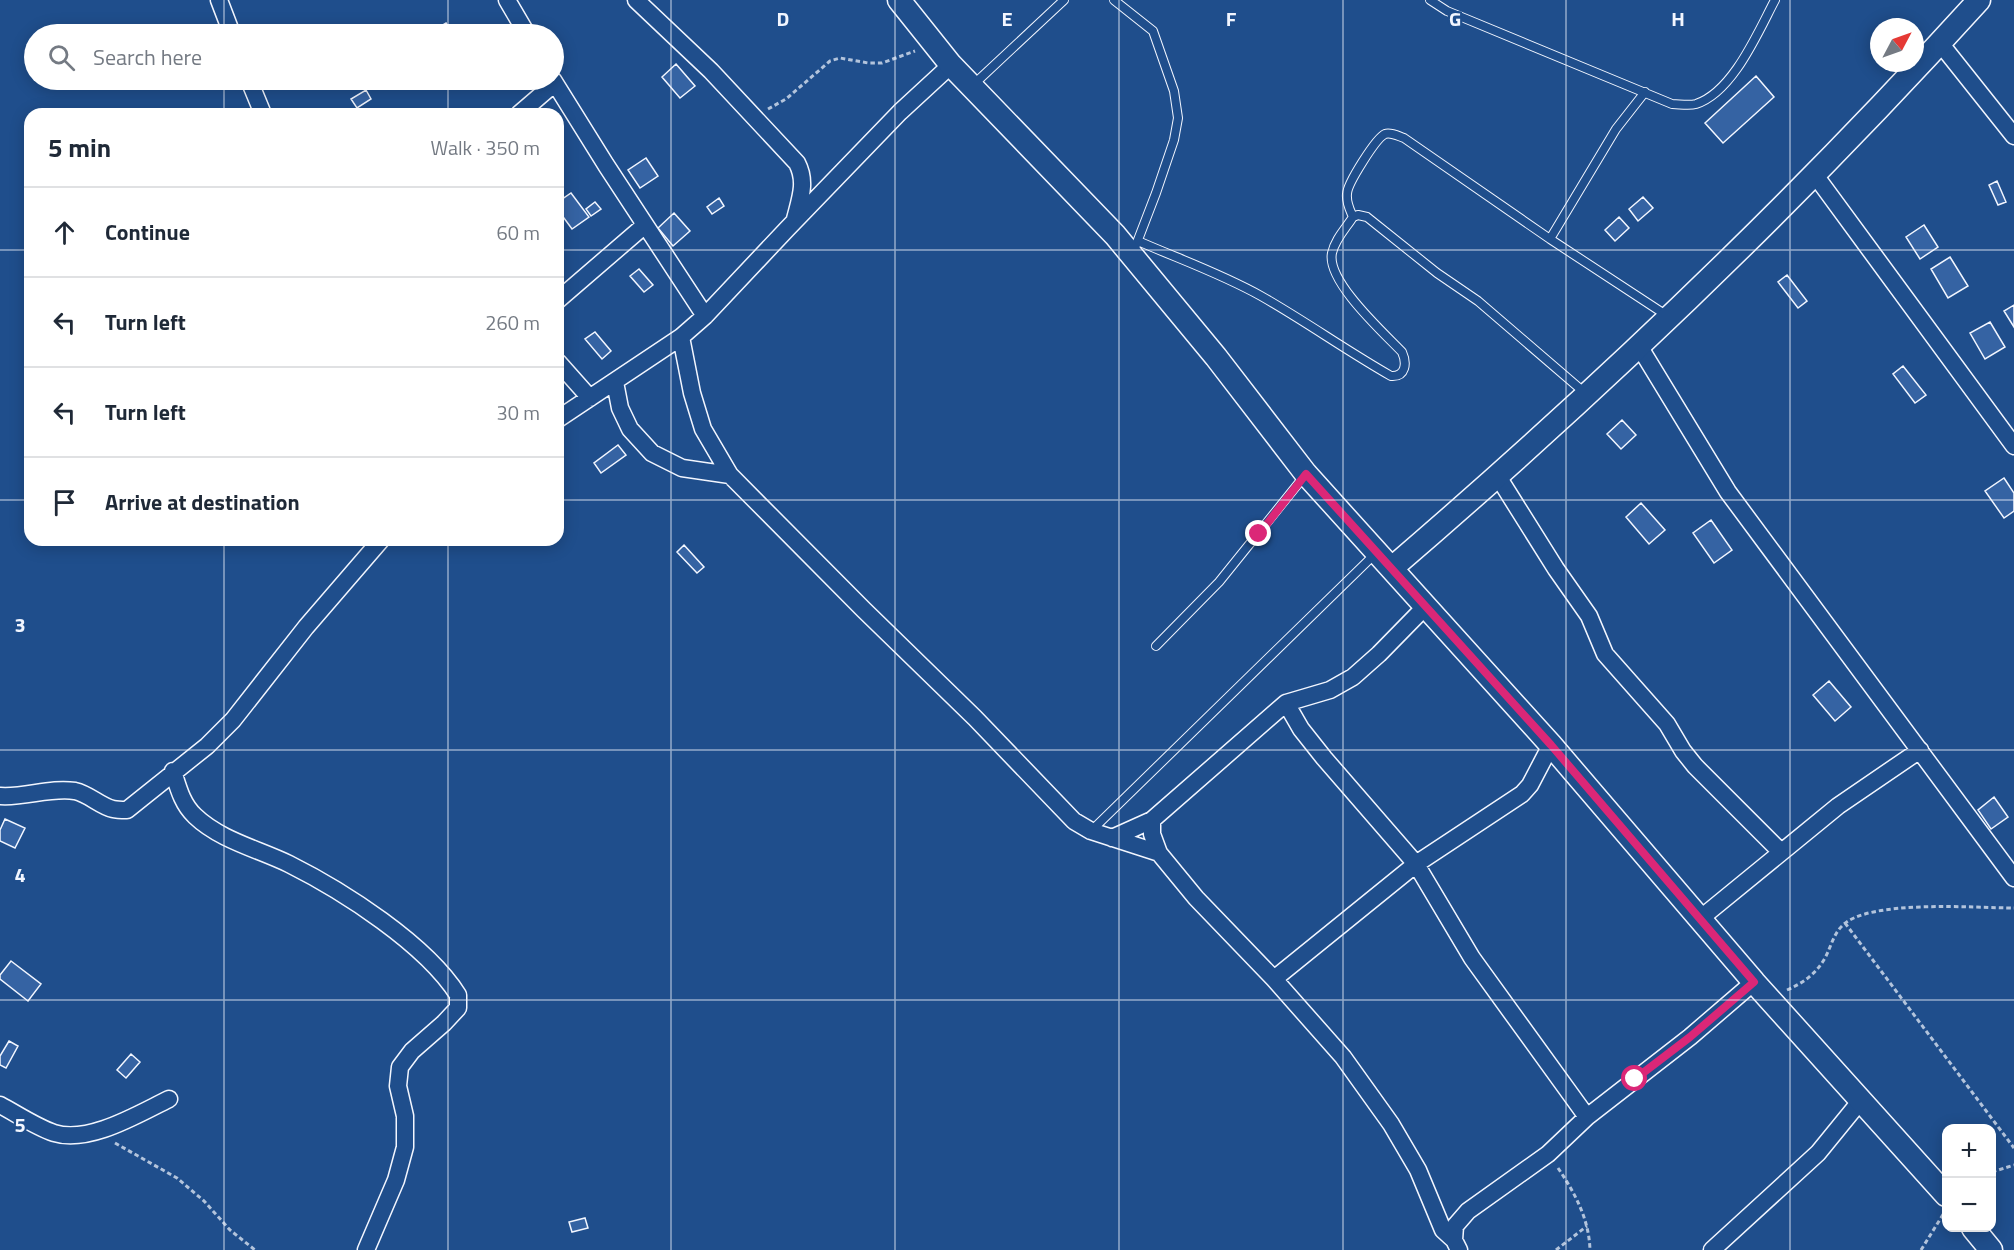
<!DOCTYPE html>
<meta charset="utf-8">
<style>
:root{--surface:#fff;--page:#f2f2f3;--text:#1f2937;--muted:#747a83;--line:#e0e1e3}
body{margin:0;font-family:"Titillium Web",sans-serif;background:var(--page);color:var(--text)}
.controls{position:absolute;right:18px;bottom:18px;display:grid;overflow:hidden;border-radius:12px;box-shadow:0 3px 15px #0003}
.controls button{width:54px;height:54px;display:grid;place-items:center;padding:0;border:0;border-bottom:2px solid var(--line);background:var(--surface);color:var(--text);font:30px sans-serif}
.compass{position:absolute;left:1870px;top:18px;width:54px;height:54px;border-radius:50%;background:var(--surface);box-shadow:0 3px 15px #0003;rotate:49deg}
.stop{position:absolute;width:18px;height:18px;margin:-14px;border:4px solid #db2777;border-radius:50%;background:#fff}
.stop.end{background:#db2777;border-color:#fff;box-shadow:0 2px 6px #0008}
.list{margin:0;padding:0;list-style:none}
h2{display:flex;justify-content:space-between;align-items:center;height:78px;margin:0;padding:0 24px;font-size:26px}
h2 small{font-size:20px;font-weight:400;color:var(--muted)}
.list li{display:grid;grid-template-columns:39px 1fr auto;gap:18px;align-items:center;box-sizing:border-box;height:90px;padding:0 24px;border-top:2px solid var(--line)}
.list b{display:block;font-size:22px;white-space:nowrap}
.list em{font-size:20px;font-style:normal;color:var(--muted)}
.icon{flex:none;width:33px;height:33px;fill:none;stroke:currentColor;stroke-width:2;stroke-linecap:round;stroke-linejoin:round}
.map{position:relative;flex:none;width:2014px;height:1250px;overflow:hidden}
.search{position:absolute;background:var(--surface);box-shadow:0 3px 15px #0003;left:24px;top:24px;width:540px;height:66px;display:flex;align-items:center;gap:15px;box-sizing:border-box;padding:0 21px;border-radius:33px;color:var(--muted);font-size:22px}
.panel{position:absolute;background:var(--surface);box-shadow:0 3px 15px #0003;left:24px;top:108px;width:540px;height:438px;border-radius:18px}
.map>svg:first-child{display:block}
</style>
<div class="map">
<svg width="2014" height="1250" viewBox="0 0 2014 1250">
<rect width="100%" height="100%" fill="#1f4e8c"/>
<path fill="#3563a3" stroke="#f2f6ff" stroke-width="1.5" d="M446,23L453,34H432L431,32Z
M676,64L695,86L680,98L662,77Z
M1756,76L1774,97L1723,143L1705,123Z
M366,90L371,99L357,108L351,99Z
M646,158L658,176L640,188L628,170Z
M1997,181L2006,202L1998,205L1989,185Z
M571,193L589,217L572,229L558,210V202Z
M1643,197L1653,208L1638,221L1629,209Z
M719,198L724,206L712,214L707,207Z
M595,202L601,209L591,216L586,209Z
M674,213L690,231L673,246L658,228Z
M1619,217L1629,228L1615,241L1605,230Z
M1924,225L1938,247L1920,259L1906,237Z
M1950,257L1968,286L1948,298L1931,269Z
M639,269L653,285L644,292L630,276Z
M1787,275L1807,301L1798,308L1778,282Z
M2014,305V327L2004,311Z
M1990,322L2005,347L1985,359L1970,333Z
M595,332L611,351L602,359L585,339Z
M1903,366L1926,395L1915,403L1893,374Z
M1622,420L1636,435L1621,449L1607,434Z
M618,445L626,455L601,473L594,463Z
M2004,478L2014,493V511L2004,518L1985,491Z
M1641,503L1665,530L1649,544L1626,517Z
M1711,520L1732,550L1714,563L1693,533Z
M684,545L704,567L697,573L677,552Z
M1829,681L1851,707L1835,721L1813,695Z
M1994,797L2008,817L1991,829L1978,810Z
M5,819L25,828L15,848L0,841V830Z
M11,961L41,984L28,1001L0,979V975Z
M9,1041L18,1046L6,1068L0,1065V1056Z
M131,1054L140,1062L126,1078L117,1070Z
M585,1218L588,1228L572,1232L569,1222Z"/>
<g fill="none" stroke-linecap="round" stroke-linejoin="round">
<defs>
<path id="lane" d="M1114,0L1153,31L1174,91L1178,118L1174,140L1156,193L1136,245
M1430,0L1447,11L1672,104C1679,104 1689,106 1696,104C1733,92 1758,32 1775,0
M972,86L1064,0
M1353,217C1350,210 1346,203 1347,194C1347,184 1376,138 1385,134C1391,132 1398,136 1404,138L1550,239L1669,317
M1550,239L1616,129L1645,92
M1138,241C1179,259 1222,274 1261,296C1305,321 1347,351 1391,376C1406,377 1407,363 1402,352C1384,333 1326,281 1332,253C1335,239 1346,228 1353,217L1358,215L1367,217L1437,273L1478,301L1585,393
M1156,646L1219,582L1306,474
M1091,831L1375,554"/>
<path id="street" d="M219,0L232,34
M507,0L527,34
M636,0L711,71L797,163C807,182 800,199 795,219
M1940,43L2014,136
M249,80L263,114
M553,80L606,165L705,316
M519,114L555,83
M1815,175L2014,446
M558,300L645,225
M681,337L692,393L703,429L730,475L864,610L975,718L1074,821L1091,831L1159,853
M1639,346L1728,492L2014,878
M558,362L590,398
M615,382L620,408L630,429L652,453L682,468L730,475
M558,419L681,337L705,316L787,229L900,112L951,65
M1497,475L1556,569L1589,616L1605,654L1667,724L1683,751L1695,766L1781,852
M1426,606L1379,654L1353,677L1330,690L1286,703L1152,820V834L1159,853L1196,898L1274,979L1343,1057L1391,1124L1418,1170L1443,1230L1454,1240
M1286,703L1301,729L1324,758L1416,864L1472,958L1587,1117
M173,771C178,787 182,804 195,816C220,840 258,849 289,864C343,891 426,944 458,995V1008L444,1023L412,1051L400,1067L398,1086L405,1116V1147L396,1180L366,1250
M0,796C25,798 50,787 75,791C89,794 100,806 113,809C117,810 123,810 127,810L207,746L233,720L306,627L381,540
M1112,838L1152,820
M1701,918L1838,806L1920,750
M1274,979L1416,864L1522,794L1530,785L1551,745
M0,1105C17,1114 36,1127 54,1133C89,1144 138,1114 169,1099
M1459,1250L1454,1240L1455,1226L1468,1211L1548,1154L1587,1117L1690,1037L1754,982
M1712,1250L1818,1153L1862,1099"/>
<path id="secondary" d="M899,0L951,65L1115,235L1216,357L1306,474L1551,745L1754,982L1946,1195
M1392,568C1598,391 1796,202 1979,0
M1973,1228L1991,1250"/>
</defs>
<use href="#lane" stroke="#f2f6ff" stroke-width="10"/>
<use href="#street" stroke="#f2f6ff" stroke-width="19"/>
<use href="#secondary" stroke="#f2f6ff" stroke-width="25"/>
<path stroke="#b3c4dc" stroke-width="3" stroke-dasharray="4.5 3" stroke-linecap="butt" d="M768,109L786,99L830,61L840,58L868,63H882L915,51
M1845,923L2014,1148
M1787,990C1803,983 1816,974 1825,958C1831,947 1833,935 1842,926C1867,899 1976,908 2014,908
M115,1143L177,1178L204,1201L230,1230L255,1250
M1558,1168C1575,1193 1589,1219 1590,1250
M1992,1172L2014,1165
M1556,1250L1587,1226
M1921,1250L1944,1213"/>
<use href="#lane" stroke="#1f4e8c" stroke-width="8"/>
<use href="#street" stroke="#1f4e8c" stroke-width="16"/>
<use href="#secondary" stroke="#1f4e8c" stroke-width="22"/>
</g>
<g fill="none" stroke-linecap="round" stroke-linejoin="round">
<path stroke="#db2777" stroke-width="8" d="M1259,534L1306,474L1551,745L1754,982L1690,1037L1635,1079"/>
</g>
<path fill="none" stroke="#f2f6ff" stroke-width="1.5" stroke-opacity="0.55" d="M224,0V34M448,0V34M671,0V1250M895,0V1250M1119,0V1250M1343,0V1250M1566,0V1250M1790,0V1250M224,80V114M448,80V114M0,250H30M558,250H2014M0,500H30M558,500H2014M224,540V1250M448,540V1250M0,750H2014M0,1000H2014"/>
<g font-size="20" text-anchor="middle" font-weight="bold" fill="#f2f6ff" stroke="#1f4e8c" stroke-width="4.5" stroke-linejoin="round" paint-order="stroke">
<text x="783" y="26">D</text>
<text x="1007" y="26">E</text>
<text x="1231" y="26">F</text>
<text x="1455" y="26">G</text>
<text x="1678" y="26">H</text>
<text x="20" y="632">3</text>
<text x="20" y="882">4</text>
<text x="20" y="1132">5</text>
</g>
</svg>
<div class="controls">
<button>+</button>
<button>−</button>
</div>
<svg class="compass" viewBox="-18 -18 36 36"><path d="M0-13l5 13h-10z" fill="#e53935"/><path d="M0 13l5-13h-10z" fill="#747a83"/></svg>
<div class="stop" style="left:1635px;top:1079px"></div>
<div class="stop end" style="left:1259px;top:534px"></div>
<div class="search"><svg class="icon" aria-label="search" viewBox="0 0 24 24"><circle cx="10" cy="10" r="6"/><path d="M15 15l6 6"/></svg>Search here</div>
<section class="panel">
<h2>5 min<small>Walk · 350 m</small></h2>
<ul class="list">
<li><svg class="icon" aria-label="ahead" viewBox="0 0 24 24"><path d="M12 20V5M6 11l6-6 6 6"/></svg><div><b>Continue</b></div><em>60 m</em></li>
<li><svg class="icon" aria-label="left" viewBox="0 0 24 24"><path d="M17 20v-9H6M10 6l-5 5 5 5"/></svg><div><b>Turn left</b></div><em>260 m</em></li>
<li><svg class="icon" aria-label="left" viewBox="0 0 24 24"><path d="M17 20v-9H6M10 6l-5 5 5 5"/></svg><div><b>Turn left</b></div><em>30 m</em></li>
<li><svg class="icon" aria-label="arrive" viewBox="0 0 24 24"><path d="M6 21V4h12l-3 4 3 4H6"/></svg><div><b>Arrive at destination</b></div></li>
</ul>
</section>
</div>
